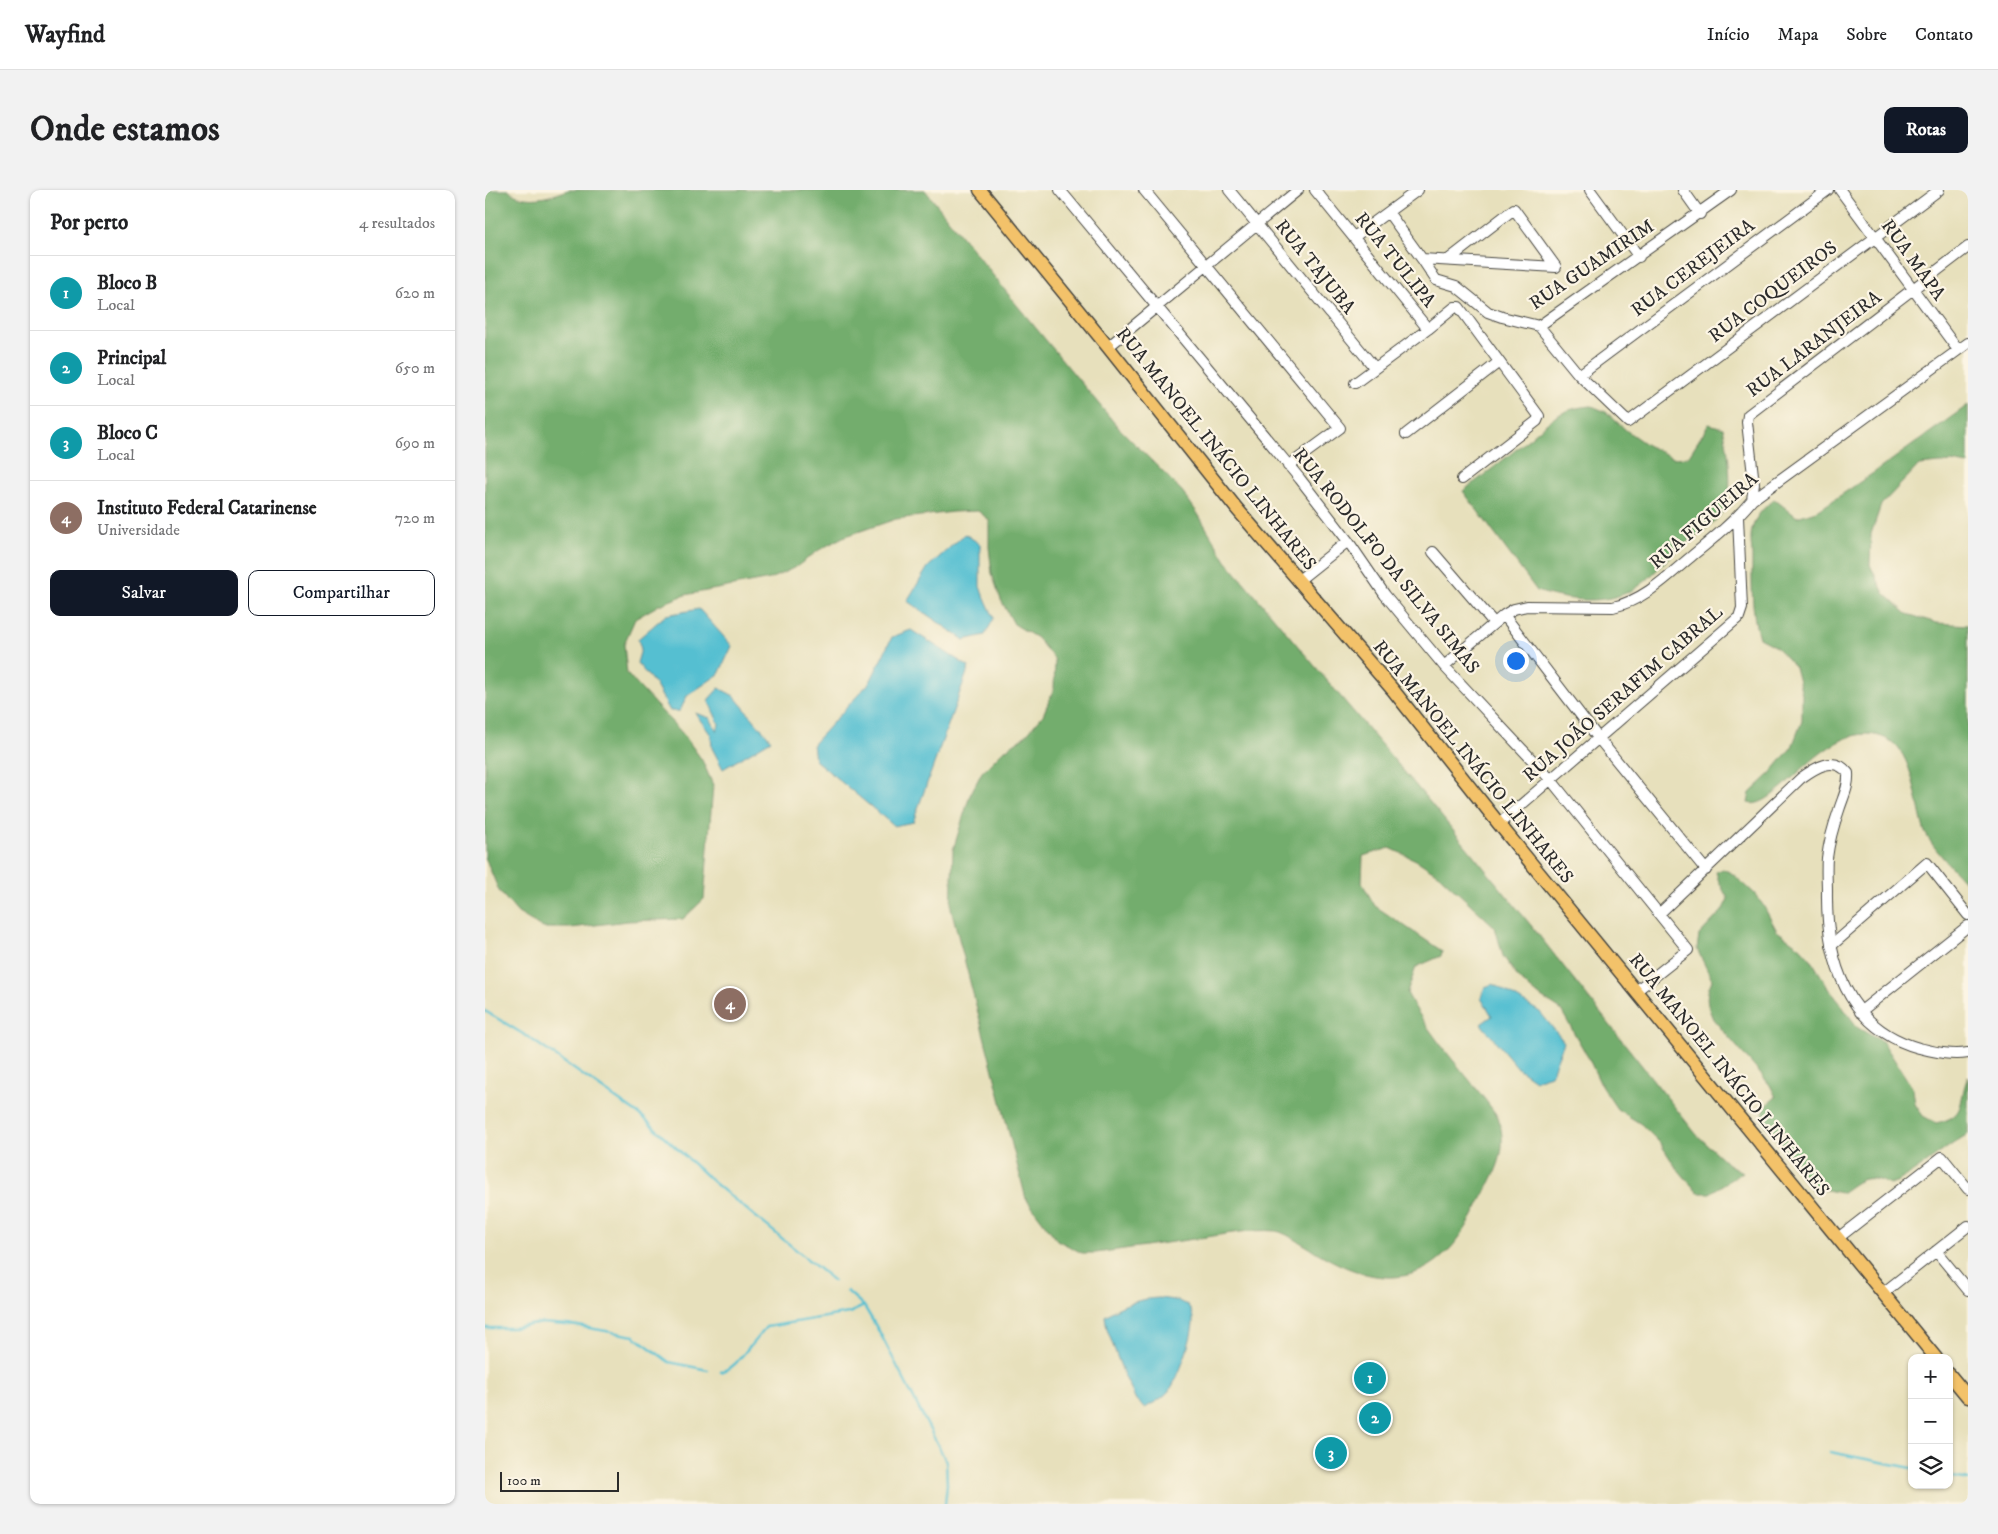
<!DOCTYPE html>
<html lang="pt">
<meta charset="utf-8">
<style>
:root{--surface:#fff;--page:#f2f2f2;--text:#202124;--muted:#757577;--line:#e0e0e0;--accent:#111827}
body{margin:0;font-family:"IM FELL DW Pica",serif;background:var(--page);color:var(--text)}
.controls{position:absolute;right:15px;bottom:15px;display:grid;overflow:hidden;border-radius:10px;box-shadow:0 1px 4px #0004}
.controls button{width:45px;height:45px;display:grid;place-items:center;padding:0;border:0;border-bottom:1px solid var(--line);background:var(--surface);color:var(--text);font:25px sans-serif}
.scale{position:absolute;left:15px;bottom:12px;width:119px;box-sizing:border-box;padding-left:5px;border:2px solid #2b2b2b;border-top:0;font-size:14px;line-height:18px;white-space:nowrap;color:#2b2b2b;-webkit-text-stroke:4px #fcf5e5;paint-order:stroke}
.you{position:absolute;left:1030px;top:470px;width:18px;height:18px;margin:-12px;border:4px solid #fff;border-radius:50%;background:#1a73e8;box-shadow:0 0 0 8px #1a73e833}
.badge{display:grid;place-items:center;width:32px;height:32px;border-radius:50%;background:var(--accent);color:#fff;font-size:16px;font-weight:700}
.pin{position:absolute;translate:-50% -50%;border:2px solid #fff;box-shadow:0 1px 5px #0006}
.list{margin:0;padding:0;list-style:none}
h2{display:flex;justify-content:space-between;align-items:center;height:65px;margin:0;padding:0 20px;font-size:21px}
h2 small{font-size:16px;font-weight:400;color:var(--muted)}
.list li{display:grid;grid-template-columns:32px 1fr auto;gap:15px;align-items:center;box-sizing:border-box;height:75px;padding:0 20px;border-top:1px solid var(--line)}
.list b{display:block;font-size:19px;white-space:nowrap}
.list p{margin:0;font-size:16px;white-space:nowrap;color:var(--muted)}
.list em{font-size:16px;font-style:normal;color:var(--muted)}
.actions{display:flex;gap:10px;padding:15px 20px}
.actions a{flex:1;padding:11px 0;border:1px solid var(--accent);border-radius:10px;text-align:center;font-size:18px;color:var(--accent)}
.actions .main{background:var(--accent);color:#fff}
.icon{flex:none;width:28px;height:28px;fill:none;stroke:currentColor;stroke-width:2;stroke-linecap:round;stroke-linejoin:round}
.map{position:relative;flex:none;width:1483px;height:1314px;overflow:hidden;border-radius:10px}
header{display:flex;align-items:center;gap:30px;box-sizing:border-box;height:70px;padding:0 25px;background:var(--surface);border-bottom:1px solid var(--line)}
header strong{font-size:24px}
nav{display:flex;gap:28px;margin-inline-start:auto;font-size:18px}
.intro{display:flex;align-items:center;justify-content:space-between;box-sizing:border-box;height:120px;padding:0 30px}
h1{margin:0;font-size:35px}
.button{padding:12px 22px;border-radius:10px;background:var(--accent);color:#fff;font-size:18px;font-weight:700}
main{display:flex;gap:30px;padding:0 30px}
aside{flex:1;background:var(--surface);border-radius:10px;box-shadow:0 1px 4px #0004}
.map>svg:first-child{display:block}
</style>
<header>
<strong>Wayfind</strong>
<nav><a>Início</a><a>Mapa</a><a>Sobre</a><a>Contato</a></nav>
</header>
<div class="intro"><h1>Onde estamos</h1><a class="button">Rotas</a></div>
<main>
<aside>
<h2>Por perto<small>4 resultados</small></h2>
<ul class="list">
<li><span class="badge" style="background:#0f9aa8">1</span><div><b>Bloco B</b><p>Local</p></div><em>620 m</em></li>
<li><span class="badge" style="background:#0f9aa8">2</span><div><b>Principal</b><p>Local</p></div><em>650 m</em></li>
<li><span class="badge" style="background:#0f9aa8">3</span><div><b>Bloco C</b><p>Local</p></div><em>690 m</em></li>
<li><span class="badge" style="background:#8d6e63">4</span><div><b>Instituto Federal Catarinense</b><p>Universidade</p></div><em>720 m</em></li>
</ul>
<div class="actions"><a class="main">Salvar</a><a>Compartilhar</a></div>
</aside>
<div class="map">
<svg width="1483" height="1314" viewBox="0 0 1483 1314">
<rect width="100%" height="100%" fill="#fcf5e5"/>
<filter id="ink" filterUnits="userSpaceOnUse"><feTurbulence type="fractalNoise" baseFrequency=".02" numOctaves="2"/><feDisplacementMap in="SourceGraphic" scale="10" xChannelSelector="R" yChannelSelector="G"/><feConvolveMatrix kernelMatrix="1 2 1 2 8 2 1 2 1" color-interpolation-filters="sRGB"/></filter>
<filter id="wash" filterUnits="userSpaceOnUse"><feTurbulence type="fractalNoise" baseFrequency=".0096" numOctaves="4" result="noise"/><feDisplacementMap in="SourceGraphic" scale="20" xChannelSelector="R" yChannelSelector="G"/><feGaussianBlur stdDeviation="1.12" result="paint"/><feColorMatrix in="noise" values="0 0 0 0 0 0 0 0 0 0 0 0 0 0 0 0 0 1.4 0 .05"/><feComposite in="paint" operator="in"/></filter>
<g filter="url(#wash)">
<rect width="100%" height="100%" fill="#e7e0bc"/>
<path fill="#73ad6d" stroke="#4f6c4c" d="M0,0H23C39,15 65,7 83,0H440L531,114L632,236L697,301L713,324L741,371L944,611L1049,739L1211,944L1243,974L1257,982L1225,1003H1213L1190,976L1175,953L1156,934L1132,919L1116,895L1104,869L1076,820L1056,807L1034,789L1018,766L1010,737L954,685L931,670L905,658L878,666L877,693L890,716L957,761L956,766L931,777L922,803C947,852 982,883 1013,927C1025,963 1009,984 993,1016C959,1086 911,1107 840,1067C830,1062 801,1042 791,1041C765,1039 741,1044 716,1048C681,1053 646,1058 611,1063H597L572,1050L541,1009L466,718L468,660L485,605L497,582L517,562L540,546L558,525L569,499L570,470L552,448L529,434L516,410L507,384L504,357V330L493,321L468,322L411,329L358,347L334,360L311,377L285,389L200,405L174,415L150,429L139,454L142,484L199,545L217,570L228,595L219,709L198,729L143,731L86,738H58L33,723L14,701L0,667Z
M1483,215V275L1466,272L1434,275L1396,315L1386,344L1385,375L1399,403L1422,424L1452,433L1483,435V695C1471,682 1447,658 1440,642C1431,616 1429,562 1402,549C1344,521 1294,623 1263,613L1265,603L1282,587L1307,557L1317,531V504L1310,477L1291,457L1274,448C1266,421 1267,394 1267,367C1267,355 1264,348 1268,336C1272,324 1280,317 1289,309L1312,327L1334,320L1397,277Z
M1107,216L1121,222L1142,241L1162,255L1188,268L1203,267L1224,234L1238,238C1243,255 1248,296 1242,313C1235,333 1209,346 1193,359C1179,371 1167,388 1151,398C1122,416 1082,411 1052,401L978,301C999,285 1020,269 1040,252C1064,233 1072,218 1107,216Z
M1238,679L1248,684L1269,703L1278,715L1292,741L1315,757L1325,768L1343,797L1373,838L1398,852L1428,899L1430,914L1438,926L1451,933C1483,926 1472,913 1483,887V944C1456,960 1433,982 1405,995C1381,983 1376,989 1356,1003L1342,1000L1328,1001L1277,930L1280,916L1291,907L1285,895L1228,829C1221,813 1220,806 1227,790L1212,759L1214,745L1237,721L1243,709L1234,692L1231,682Z"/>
<path fill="#55bfd1" stroke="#40757e" d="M480,344L495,354V397L509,428L500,445L479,450L422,411L443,377Z
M214,419L247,456L234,484L202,506L195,521H185L170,494L152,473L156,459L153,449L181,425Z
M426,440L484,477L428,632L409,636L330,570L328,554L385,492L407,447Z
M234,498L249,506L286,550L238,579L227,558L226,545L210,523L225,528L232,541L234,534L223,510Z
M1008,794L1055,822L1079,852L1066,885L1050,890L1034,879L996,834L1007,826L996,807L1000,797Z
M674,1108L689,1110L703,1115C705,1119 708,1125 708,1129C709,1145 693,1191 683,1202C677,1209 668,1213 660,1218L651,1210L639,1185L622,1139L620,1126C637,1114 654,1109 674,1108Z"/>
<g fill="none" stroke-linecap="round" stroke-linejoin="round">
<path stroke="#55bfd1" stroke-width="2.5" d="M0,821L43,847L159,928L227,991L349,1091
M362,1101L379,1116L395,1143L461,1271L462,1294L460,1314
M0,1138H28L57,1133L93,1136L149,1146L184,1172L223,1180
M236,1182L245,1178L251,1173L281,1137L364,1123L379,1116
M1345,1262L1427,1278
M1464,1286L1483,1290"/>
</g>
</g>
<g filter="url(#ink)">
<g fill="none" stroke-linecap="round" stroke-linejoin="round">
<defs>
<path id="minor" d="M575,0L815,289L863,351L900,405L959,476L1066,590L1203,760L1151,801
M659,0L855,238L803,276
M744,0L889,177
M830,0L943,139
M1105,0L1154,67
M1198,0L1215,24
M1355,0L1473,160
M903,22L937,69L1071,77
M869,47L933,0
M937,69L951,90L971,96L1003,122L1017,127L1054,136L1246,0
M963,70L1029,19L1071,77
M1054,136L1094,185L1143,232L1454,0
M623,157L813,0
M1094,185L1343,0
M870,193L943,139L970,117H974L1054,226L1052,231L977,289
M921,244L1014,172
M1267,310L1269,294L1262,232L1263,225L1483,57
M948,362L1009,433
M814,390L863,351
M1019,425L1114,549L1221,680
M959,476L1019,425L1029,419L1042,416L1128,417C1160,410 1184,385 1208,365C1229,348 1250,331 1267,310L1483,153
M1014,634L1254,427L1257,418L1253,327
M1174,724L1316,588C1330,578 1349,565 1363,583C1364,597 1358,607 1354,620C1349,634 1344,652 1342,668C1341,679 1342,691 1342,702C1341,770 1362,838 1434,858C1451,862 1466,866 1483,863
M1346,756L1442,673L1483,725
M1375,822L1483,736
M1353,1048L1457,967L1483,999
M1451,1061L1483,1100
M1398,1103L1483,1036"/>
<path id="major" d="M495,0L623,157L752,319L908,500L1014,634L1451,1168
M1464,1184L1483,1207"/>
</defs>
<use href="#minor" stroke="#474641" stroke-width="12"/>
<use href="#major" stroke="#474641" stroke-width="15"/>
<use href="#minor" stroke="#fff" stroke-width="10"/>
<use href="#major" stroke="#f3c26a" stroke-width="12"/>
</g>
</g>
<g text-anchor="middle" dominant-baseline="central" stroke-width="4.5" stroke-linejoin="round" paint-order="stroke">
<g font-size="19" fill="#2b2b2b" stroke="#fcf5e5">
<text transform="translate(910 70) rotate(51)">RUA TULIPA</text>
<text transform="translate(1428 70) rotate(54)">RUA MAPA</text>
<text transform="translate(1107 75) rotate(-34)">RUA GUAMIRIM</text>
<text transform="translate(830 77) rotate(51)">RUA TAJUBA</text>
<text transform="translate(1208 78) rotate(-37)">RUA CEREJEIRA</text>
<text transform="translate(1288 102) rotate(-37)">RUA COQUEIROS</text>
<text transform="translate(1329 154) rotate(-37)">RUA LARANJEIRA</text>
<text transform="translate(731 259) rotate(51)">RUA MANOEL INÁCIO LINHARES</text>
<text transform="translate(1219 331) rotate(-41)">RUA FIGUEIRA</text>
<text transform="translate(901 371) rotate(51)">RUA RODOLFO DA SILVA SIMAS</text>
<text transform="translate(1138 504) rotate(-41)">RUA JOÃO SERAFIM CABRAL</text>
<text transform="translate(988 572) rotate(51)">RUA MANOEL INÁCIO LINHARES</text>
<text transform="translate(1244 885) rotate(51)">RUA MANOEL INÁCIO LINHARES</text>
</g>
</g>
</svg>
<div class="controls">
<button>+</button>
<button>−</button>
<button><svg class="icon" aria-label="layers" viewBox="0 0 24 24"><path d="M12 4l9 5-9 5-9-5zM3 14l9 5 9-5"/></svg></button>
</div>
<div class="scale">100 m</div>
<div class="you"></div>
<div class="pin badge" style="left:885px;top:1188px;background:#0f9aa8">1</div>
<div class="pin badge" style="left:890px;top:1228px;background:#0f9aa8">2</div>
<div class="pin badge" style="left:846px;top:1263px;background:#0f9aa8">3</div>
<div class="pin badge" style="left:245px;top:814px;background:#8d6e63">4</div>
</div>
</main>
